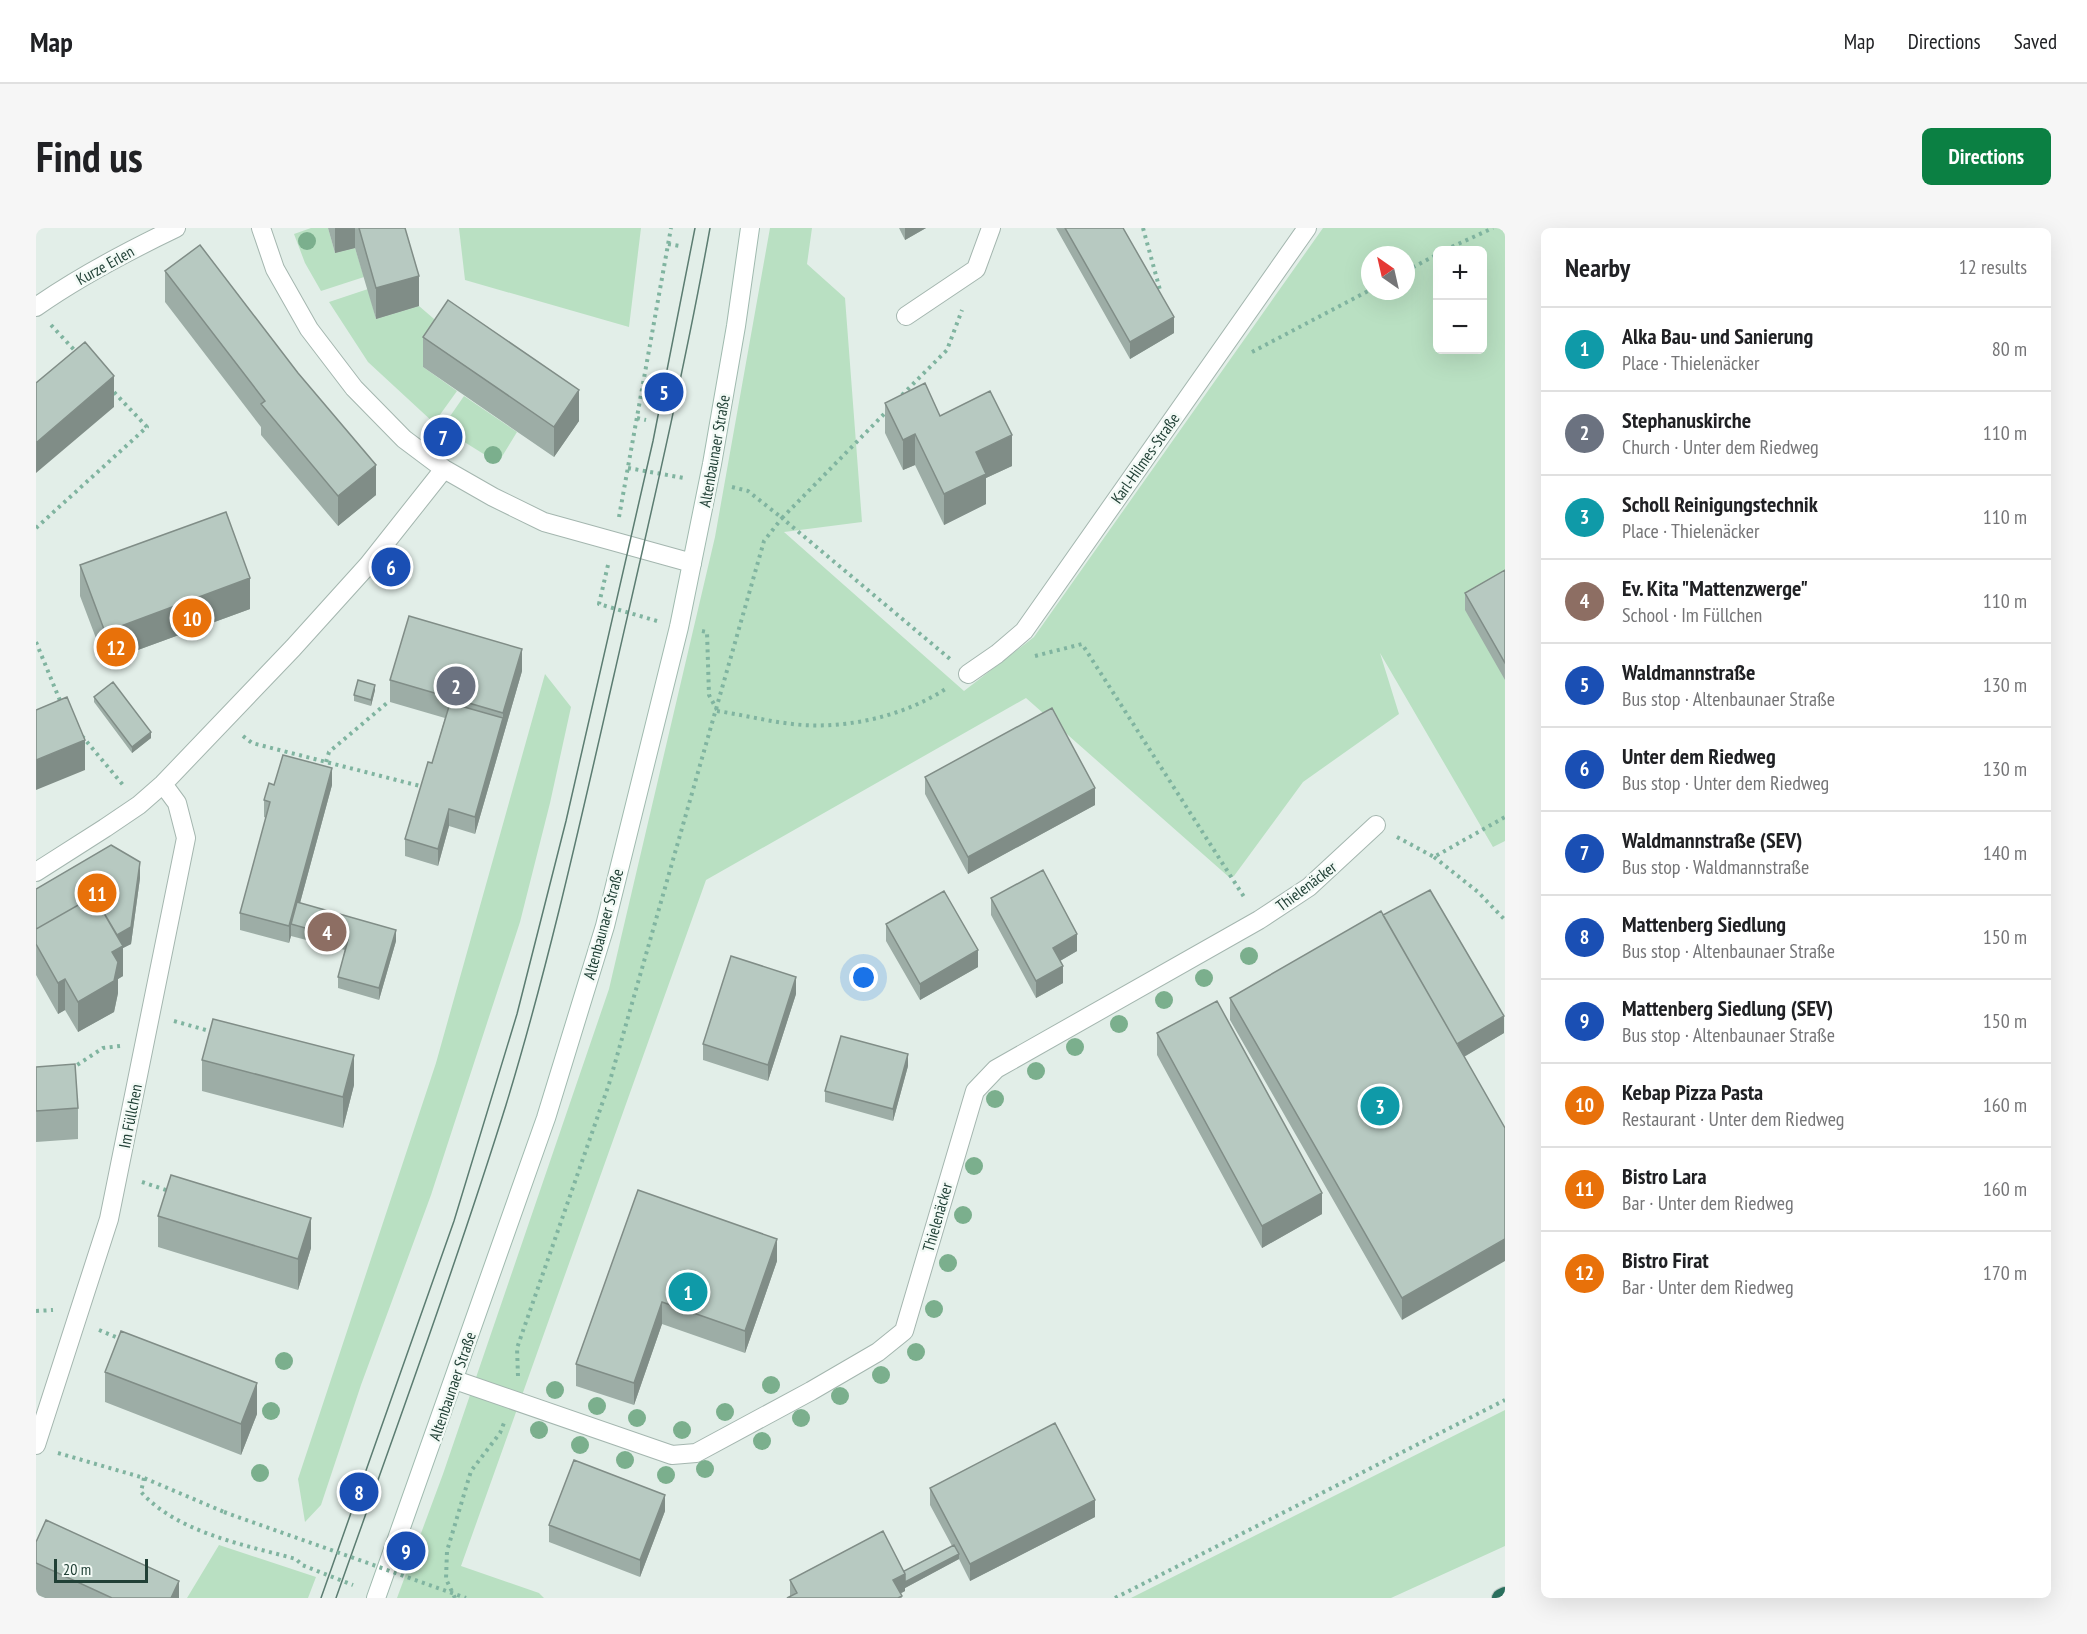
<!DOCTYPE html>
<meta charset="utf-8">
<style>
:root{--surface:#fff;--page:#f6f6f6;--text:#202124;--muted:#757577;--line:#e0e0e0;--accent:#0b8043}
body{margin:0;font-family:"PT Sans Narrow",sans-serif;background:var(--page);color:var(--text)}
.controls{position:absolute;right:18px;top:18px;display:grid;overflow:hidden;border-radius:9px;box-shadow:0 6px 24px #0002}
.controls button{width:54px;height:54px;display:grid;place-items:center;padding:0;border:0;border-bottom:2px solid var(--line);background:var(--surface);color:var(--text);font:30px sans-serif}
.compass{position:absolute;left:1325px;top:18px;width:54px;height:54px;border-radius:50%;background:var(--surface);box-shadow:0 6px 24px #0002;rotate:326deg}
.scale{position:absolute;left:18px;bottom:15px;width:94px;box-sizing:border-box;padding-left:6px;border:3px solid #214036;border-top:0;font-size:16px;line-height:21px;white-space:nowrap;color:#214036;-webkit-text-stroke:4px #f3faf6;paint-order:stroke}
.you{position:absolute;left:828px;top:750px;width:21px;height:21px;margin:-15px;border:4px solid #fff;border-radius:50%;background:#1a73e8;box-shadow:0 0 0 9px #1a73e833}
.badge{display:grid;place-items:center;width:39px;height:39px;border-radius:50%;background:var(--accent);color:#fff;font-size:20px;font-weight:700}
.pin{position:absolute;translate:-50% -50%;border:3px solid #fff;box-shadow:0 2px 6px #0006}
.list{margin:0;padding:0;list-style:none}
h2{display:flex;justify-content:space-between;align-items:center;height:78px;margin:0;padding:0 24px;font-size:26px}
h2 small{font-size:20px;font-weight:400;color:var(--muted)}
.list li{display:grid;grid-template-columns:39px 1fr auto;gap:18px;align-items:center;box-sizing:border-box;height:84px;padding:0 24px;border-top:2px solid var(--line)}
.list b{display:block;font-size:22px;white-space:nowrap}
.list p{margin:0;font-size:20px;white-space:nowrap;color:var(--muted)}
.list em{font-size:20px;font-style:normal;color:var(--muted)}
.map{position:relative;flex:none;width:1469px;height:1370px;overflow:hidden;border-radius:9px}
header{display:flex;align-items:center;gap:36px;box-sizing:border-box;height:84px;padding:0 30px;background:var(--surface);border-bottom:2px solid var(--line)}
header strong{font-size:28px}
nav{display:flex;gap:33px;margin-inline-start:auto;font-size:21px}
.intro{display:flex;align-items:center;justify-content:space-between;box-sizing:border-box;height:144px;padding:0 36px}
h1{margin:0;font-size:42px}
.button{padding:15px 27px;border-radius:9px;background:var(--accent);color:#fff;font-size:21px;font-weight:700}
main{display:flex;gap:36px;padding:0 36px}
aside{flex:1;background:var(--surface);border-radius:9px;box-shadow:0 6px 24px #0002}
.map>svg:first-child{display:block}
</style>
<header>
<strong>Map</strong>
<nav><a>Map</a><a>Directions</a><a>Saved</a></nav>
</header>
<div class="intro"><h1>Find us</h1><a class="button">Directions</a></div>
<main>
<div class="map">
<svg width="1469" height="1370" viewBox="0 0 1469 1370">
<rect width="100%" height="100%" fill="#e2eee8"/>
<path fill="#b9e0c2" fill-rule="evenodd" d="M275,0H292L299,25L319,20L328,49L285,63L269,35L258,6Z
M423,0H605L593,99L429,52Z
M734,0H776L771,36L809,70L826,294L748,304L928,463L998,409L1287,0H1469V613L1457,619L1344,425L1363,486L1267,554L1198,648L1194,650L990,470L670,652L425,1338L503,1365L508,1370H361L407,1246L573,761L679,309ZM1402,22H1446V122H1402ZM1334,27H1370V63H1334Z
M332,61L340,91L383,78L412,103L387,139L421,163L398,195L332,134L293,74Z
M428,168L481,204L462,235L406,200Z
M509,446L535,479L514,575L484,694L452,792L395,967L325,1157L285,1277L269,1294L262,1251L400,835Z
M1469,1182V1318L1355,1370H1095Z
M183,1317L280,1349L272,1370H151Z"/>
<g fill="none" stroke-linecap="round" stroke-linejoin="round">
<defs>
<path id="minor" d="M225,0L239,41L273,101L318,160L368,211L408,241L457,269L508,294L656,335
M0,79C44,48 92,23 140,0
M870,88L940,41L955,0
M932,446L961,426L988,403L1271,0
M0,644L69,600L103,577L127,556L257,420L332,337L408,241
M419,1152L636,1227L660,1225L775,1163L842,1124L868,1103L939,863L960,841L1223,692L1273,659L1340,597
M0,1217L73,991L150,610L141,575L127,556"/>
<path id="secondary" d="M340,1370L510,890L569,698L643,399L676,236L700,98L714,0"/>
<path id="motorway" d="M1465,1370L1469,1368"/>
</defs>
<use href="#minor" stroke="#a4b6af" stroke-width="20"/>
<use href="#secondary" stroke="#a0baaf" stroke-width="20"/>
<use href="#motorway" stroke="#c1cac7" stroke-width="20"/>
<path stroke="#80b4a0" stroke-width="4" stroke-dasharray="3 4.5" stroke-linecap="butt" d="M1107,0L1124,62L1121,66
M632,16L644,18
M1409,22L1457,0
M1370,43L1402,26
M15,97L41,125
M1216,124L1334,62
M866,167L911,122L926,82
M601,190L610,192
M592,240L648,250
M696,259L712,263L746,290L853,181
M583,289L635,0
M0,300L111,199L75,161
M572,337L563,376L621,393
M666,403L671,404L673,467L681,482
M0,414L25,475
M999,428L1046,416L1210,672
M681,483C709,487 738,495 767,497C816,500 870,487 911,460
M46,508L87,557
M207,508L216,515L384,558
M290,534L293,524L351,475
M1361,609L1398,629L1469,589
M1398,629L1442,664L1469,692
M138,793L177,804
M35,841L67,820L84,818
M106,954L133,963
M0,1083L17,1082
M63,1102L87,1112
M482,1148L481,1120L573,856L728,313L746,290L914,431
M22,1225L108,1250L188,1284
M108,1250L105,1264C142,1305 209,1317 260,1331L266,1337L317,1357
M419,1370L410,1351L411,1323L435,1243L464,1205L468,1195
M1079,1370L1469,1172"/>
<use href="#minor" stroke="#fff" stroke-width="18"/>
<use href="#secondary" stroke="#fff" stroke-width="18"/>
<use href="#motorway" stroke="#2a6f5d" stroke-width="18"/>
<path stroke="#5b7c71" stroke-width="1.5" d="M285,1370L418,993L481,786L530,593L617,213L659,0
M300,1370C358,1206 418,1043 470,877C513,736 545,591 578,447C612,298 647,150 674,0"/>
<path stroke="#80b4a0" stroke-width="4" stroke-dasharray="3 4.5" stroke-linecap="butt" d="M188,1284L430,1370"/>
</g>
<g fill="#7baf8d">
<circle cx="271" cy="13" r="9"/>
<circle cx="414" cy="200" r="9"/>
<circle cx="457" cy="227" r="9"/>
<circle cx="1213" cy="728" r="9"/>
<circle cx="1168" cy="750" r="9"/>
<circle cx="1128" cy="772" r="9"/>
<circle cx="1083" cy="796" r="9"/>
<circle cx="1039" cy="819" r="9"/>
<circle cx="1000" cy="843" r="9"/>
<circle cx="959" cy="871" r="9"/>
<circle cx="938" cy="938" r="9"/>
<circle cx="927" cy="987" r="9"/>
<circle cx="912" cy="1035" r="9"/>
<circle cx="898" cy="1081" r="9"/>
<circle cx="880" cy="1124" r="9"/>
<circle cx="248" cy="1133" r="9"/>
<circle cx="845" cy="1147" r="9"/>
<circle cx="735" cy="1157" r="9"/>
<circle cx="519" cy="1162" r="9"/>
<circle cx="804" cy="1168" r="9"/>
<circle cx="561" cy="1178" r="9"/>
<circle cx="235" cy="1183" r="9"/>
<circle cx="689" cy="1184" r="9"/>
<circle cx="601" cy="1190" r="9"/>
<circle cx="765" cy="1190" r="9"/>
<circle cx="503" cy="1202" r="9"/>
<circle cx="646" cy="1202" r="9"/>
<circle cx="726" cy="1213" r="9"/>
<circle cx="544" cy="1217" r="9"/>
<circle cx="589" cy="1232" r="9"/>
<circle cx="669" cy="1241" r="9"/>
<circle cx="224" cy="1245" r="9"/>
<circle cx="630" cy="1247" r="9"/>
</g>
<path fill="#9dada6" d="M292,0H369L383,78L340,91L319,20L299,25Z
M863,0H890L869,12Z
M1020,0H1087L1138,105L1094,131Z
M129,43L262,145L340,267L302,298L225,207V199L129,74Z
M387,109L543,193L518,229L387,139Z
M849,175L904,188L976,238L950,250V276L908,297L879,237L867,242L849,205Z
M44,337L214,381L69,434L44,368Z
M1469,342V452L1429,382V365Z
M486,443L439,606L413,598L402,638L369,628V611L396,535L409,490L354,474V452Z
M339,462L335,478L318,473V467Z
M58,469L115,510L96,525L58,474Z
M889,549L1059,577L932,646L889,566Z
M238,557H296L264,675L360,713L343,772L302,760V749L309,722L255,708L253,715L204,702V685L230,590L228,589V572Z
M104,650L95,716L87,720V748L82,751V765L78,784L42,804L29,782L22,786L0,747V661Z
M955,670L1041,723L1024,733L1027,755L1000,770L955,687Z
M1347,687L1468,805L1428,829L1366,1092L1194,792V770Z
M850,696L942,739L884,772L850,713Z
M760,766L732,853L667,832V816Z
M1121,805L1286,986L1226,1020L1121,827Z
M166,832L318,857L307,900L166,863Z
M872,838L857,893L789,874V863Z
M0,839L42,880V911L0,914Z
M602,962L741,1033L709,1125L626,1096L598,1177L540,1158V1136Z
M122,988L275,1020L262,1062L122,1019Z
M69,1144L221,1186L205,1227L69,1174Z
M894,1260L1059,1289L934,1353L923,1331L869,1360V1363L864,1366L866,1370L754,1368V1352L868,1343L916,1318L894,1277Z
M629,1283L604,1349L513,1314V1297Z
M0,1314L143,1370H9L0,1366Z"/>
<path fill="#808d87" d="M299,0H319V20L299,25Z
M869,0H890L869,12Z
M383,48V78L340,91V60Z
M1138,89V105L1094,131V114Z
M78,148V179L0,245V215Z
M543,162V193L518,229V199Z
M879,206V237L867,242V212Z
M976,207V238L950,250V276L908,297V266L940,224Z
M340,237V267L302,298V268Z
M214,350V381L69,434V404Z
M486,421V443L439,606V589L467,490V485Z
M339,457V462L335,478V472Z
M115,504V510L96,525V519Z
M49,512V542L0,562V532Z
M296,540V557L258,697L255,696V708L253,715V698Z
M1059,560V577L932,646V629Z
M413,581V598L402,638V621Z
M104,634V650L95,716L87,720V748L82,751V765L78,784L42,804V774Z
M360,702V713L343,772V760Z
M1041,706V723L1017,737V720Z
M942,722V739L884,772V756Z
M1027,738V755L1000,770V753Z
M760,749V766L732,853V837Z
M29,751V782L22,786V755Z
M1468,788V805L1419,834V817Z
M872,826V838L857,893V881Z
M318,827V857L307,900V869Z
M1286,965V986L1226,1020V998Z
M275,990V1020L262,1062V1031Z
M741,1011V1033L709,1125V1103Z
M1469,1011V1033L1366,1092V1070Z
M626,1074V1096L598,1177V1155Z
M221,1155V1186L205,1227V1196Z
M629,1267V1283L604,1349V1332Z
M1059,1272V1289L934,1353V1336Z
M923,1326V1331L869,1360V1363L857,1369V1352L869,1346Z
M143,1353V1370H135Z"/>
<path fill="#b7c9c1" stroke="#808d87" stroke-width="1.5" d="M323,0H369L383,48L340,60Z
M1029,0H1087L1138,89L1094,114Z
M164,17L262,145L340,237L302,268L225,176L229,173L129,43Z
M412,72L543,162L518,199L387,109Z
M49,114L78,148L0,215V155Z
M889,155L904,188L954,163L976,207L940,224L950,246L908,266L879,206L867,212L849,175Z
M190,284L214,350L69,404L44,337Z
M1469,342V435L1429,365Z
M373,388L486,421L467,485L354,452Z
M322,452L339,457L335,472L318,467Z
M77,454L115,504L96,519L58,469Z
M31,469L49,512L0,532V482Z
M414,475L467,490L439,589L413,581L402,621L369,611L392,534L396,535Z
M1016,480L1059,560L932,629L889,549Z
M247,527L296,540L253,698L204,685L234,574L228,572L233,555L238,557Z
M75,617L104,634L95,699L81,707L58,668L0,701V661Z
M1007,642L1041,706L1017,720L1027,738L1000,753L955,670Z
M1394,662L1468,788L1421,816L1347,687Z
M908,663L942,722L884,756L850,696Z
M58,668L87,718L76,724L82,734L78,753L42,774L29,751L22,755L0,716V701Z
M261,674L360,702L343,760L302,749L312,712L255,696Z
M1345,683L1469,900V1011L1366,1070L1194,770Z
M695,728L760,749L732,837L667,816Z
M1181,773L1286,965L1226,998L1121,805Z
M177,791L318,827L307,869L166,832Z
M805,808L872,826L857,881L789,863Z
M39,836L42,880L0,883V839Z
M135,947L275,990L262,1031L122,988Z
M602,962L741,1011L709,1103L626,1074L598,1155L540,1136Z
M85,1103L221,1155L205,1196L69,1144Z
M1019,1195L1059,1272L934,1336L894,1260Z
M538,1232L629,1267L604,1332L513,1297Z
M10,1292L143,1353L135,1370H76L0,1335V1314Z
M847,1303L869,1346L857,1352L866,1368L862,1370H751L761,1365L754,1352Z
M918,1317L923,1326L869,1354V1346L868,1343Z"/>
<g text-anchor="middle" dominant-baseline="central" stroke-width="5" stroke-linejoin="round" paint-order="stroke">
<g font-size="16" fill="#214036" stroke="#f3faf6">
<text transform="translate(69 37) rotate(-29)">Kurze Erlen</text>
<text transform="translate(678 223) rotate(-80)">Altenbaunaer Straße</text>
<text transform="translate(1109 230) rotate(-55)">Karl-Hilmes-Straße</text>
<text transform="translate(1270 658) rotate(-37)">Thielenäcker</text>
<text transform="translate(567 696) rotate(-75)">Altenbaunaer Straße</text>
<text transform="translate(94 888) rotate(-79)">Im Füllchen</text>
<text transform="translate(901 989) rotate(-74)">Thielenäcker</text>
<text transform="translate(416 1158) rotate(-71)">Altenbaunaer Straße</text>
</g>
</g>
</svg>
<div class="controls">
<button>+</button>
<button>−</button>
</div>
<svg class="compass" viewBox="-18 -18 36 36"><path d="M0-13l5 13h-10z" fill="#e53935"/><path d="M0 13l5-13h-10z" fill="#757577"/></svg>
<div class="scale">20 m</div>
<div class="you"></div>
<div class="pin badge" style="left:652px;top:1064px;background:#0f9aa8">1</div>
<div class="pin badge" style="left:420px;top:458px;background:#6b7280">2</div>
<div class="pin badge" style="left:1344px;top:878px;background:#0f9aa8">3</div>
<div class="pin badge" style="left:291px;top:704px;background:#8d6e63">4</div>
<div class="pin badge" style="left:628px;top:164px;background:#1a4fb4">5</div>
<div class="pin badge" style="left:355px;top:339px;background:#1a4fb4">6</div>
<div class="pin badge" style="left:407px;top:209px;background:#1a4fb4">7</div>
<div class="pin badge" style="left:323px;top:1264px;background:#1a4fb4">8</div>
<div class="pin badge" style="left:370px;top:1323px;background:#1a4fb4">9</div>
<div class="pin badge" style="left:156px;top:390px;background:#e8710a">10</div>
<div class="pin badge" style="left:61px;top:665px;background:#e8710a">11</div>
<div class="pin badge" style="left:80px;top:419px;background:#e8710a">12</div>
</div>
<aside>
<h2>Nearby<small>12 results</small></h2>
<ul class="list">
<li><span class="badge" style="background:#0f9aa8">1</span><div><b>Alka Bau- und Sanierung</b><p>Place · Thielenäcker</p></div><em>80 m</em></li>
<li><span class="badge" style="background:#6b7280">2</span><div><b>Stephanuskirche</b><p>Church · Unter dem Riedweg</p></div><em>110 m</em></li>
<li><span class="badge" style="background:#0f9aa8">3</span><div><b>Scholl Reinigungstechnik</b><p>Place · Thielenäcker</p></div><em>110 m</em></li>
<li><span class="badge" style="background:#8d6e63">4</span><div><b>Ev. Kita &quot;Mattenzwerge&quot;</b><p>School · Im Füllchen</p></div><em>110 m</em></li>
<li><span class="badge" style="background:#1a4fb4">5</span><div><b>Waldmannstraße</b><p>Bus stop · Altenbaunaer Straße</p></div><em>130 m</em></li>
<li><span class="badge" style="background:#1a4fb4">6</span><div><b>Unter dem Riedweg</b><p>Bus stop · Unter dem Riedweg</p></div><em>130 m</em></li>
<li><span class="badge" style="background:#1a4fb4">7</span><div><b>Waldmannstraße (SEV)</b><p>Bus stop · Waldmannstraße</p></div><em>140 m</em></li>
<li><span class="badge" style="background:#1a4fb4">8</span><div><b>Mattenberg Siedlung</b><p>Bus stop · Altenbaunaer Straße</p></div><em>150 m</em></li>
<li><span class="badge" style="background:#1a4fb4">9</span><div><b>Mattenberg Siedlung (SEV)</b><p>Bus stop · Altenbaunaer Straße</p></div><em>150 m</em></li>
<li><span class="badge" style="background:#e8710a">10</span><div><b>Kebap Pizza Pasta</b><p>Restaurant · Unter dem Riedweg</p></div><em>160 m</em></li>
<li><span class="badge" style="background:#e8710a">11</span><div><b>Bistro Lara</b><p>Bar · Unter dem Riedweg</p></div><em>160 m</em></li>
<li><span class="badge" style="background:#e8710a">12</span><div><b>Bistro Firat</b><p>Bar · Unter dem Riedweg</p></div><em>170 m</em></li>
</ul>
</aside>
</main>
